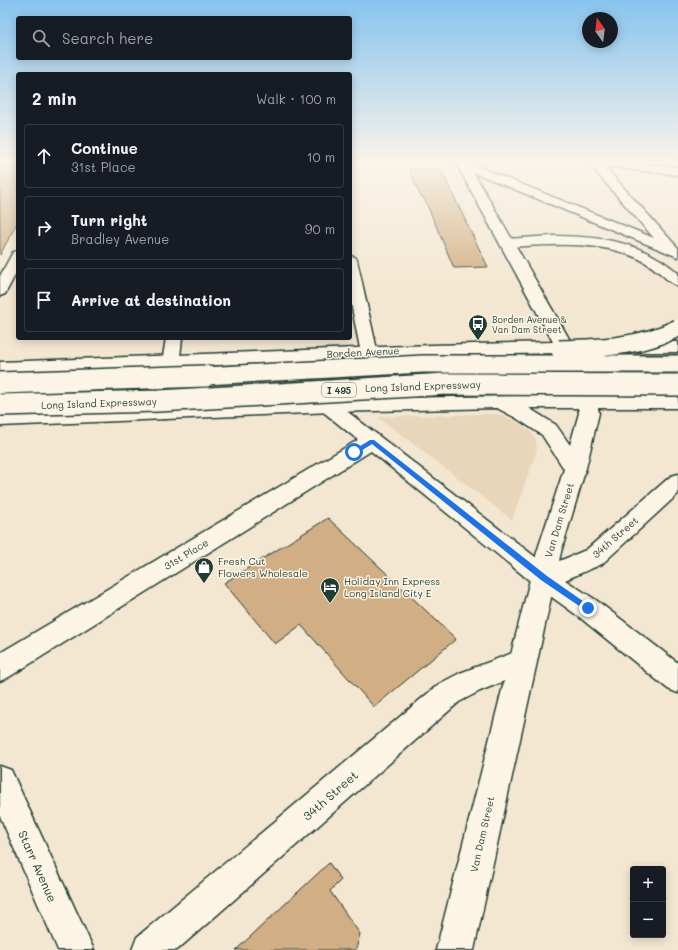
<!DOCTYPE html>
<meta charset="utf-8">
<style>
:root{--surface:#171b24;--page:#20242c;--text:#f1f3f6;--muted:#9ea1a6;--line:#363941}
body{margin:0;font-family:Mali,sans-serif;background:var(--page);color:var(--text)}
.controls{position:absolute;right:12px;bottom:12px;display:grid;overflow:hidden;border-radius:4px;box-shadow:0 2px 10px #0003}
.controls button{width:36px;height:36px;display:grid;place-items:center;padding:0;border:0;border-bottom:1px solid var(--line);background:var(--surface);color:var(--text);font:20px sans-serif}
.compass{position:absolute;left:582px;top:12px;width:36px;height:36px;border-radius:50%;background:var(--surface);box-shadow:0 2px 10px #0003;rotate:346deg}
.stop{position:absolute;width:12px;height:12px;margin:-9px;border:3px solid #1a73e8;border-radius:50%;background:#fff}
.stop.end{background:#1a73e8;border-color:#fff;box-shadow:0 1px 4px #0008}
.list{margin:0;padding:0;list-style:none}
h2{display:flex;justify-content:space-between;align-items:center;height:52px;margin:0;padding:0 16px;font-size:17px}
h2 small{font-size:13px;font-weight:400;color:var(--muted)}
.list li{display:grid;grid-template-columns:26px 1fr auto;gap:12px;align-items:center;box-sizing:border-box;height:64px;margin:0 8px 8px;padding:0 8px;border:1px solid var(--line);border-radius:4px}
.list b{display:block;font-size:15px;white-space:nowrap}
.list p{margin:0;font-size:13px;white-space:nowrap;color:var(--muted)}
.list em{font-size:13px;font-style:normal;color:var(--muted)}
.icon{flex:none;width:22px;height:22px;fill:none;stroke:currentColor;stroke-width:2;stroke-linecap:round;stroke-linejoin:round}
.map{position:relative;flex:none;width:678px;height:950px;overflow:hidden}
.search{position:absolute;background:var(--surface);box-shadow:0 2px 10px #0003;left:16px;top:16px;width:336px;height:44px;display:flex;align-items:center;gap:10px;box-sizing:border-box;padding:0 14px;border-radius:4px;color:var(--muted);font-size:15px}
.panel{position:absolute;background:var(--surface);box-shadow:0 2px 10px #0003;left:16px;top:72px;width:336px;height:268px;border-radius:4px}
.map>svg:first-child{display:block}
</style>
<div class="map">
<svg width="678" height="950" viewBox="0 0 678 950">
<rect width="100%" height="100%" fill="#f3e7d1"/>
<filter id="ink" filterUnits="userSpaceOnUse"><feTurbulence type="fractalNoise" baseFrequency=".025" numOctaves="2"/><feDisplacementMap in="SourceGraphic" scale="8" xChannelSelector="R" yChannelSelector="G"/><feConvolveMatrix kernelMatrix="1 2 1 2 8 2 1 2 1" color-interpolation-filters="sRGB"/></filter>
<g filter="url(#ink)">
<path fill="#e9d6ba" d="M485,414H497L514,420L530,431L536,439L537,450L512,520L378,417Z"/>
<path fill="#d1ae83" stroke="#1f3d34" d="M0,161H18V221L0,255Z
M440,168L488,267L454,268L425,200L420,195L409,169Z
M328,518L456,639L374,707L301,625L275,644L224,583Z
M329,863L341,880L330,891L360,934L356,950H236Z"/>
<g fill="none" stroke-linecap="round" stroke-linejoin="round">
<defs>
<path id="minor" d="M449,161H464L654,238L590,165L583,161H616L678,167V175L604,166L678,248V257L451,163Z
M18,251V270L5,294L0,296V276L13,252Z
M350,256L355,257L357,260L389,404L387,408L380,410L373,408L371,404L350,298Z
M166,338H182L174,413L171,418L164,419L157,418L154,413Z
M328,400L335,402L547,566L586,550L671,476L678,474V494L602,564L565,580L596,600L678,663V693L668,689L578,616L535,585L371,451L9,677L0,681V653L358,440L321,410L319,406L321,402Z
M523,649L532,652L536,661L532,670L480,691L459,702L177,950H132L137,937L439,684L460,673Z
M0,766L11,770L94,950H58L0,816Z"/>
<path id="major" d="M455,161H467L571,342L583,343L586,347L583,351L576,352L595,395L678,396V408H598L599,413L586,468L561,552L474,950H436L537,552L564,469L542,435L516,418L497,408L333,412L0,426V412L333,399L575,395L558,353L432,356L0,374V362L432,345L553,342ZM529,408H578L579,413L570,445L556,425Z
M623,342H678V352H623L617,351L614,347L617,343Z"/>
<path id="highway" d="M552,236C598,236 642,241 678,273V286C669,283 663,275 656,270C650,265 642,260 635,257C595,240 549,245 507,247L502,246L500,243L502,240L507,239Z"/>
</defs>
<use href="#minor" stroke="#1f3d34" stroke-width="3"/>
<use href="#major" stroke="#1f3d34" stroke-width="3"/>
<use href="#highway" stroke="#1f3d34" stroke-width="3"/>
<use href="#minor" fill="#fcf5e5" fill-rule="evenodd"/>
<use href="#major" fill="#fcf5e5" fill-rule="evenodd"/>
<use href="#highway" fill="#fcf5e5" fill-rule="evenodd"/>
<defs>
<path id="highway-bridge-far1" d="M559,349C601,348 640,347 678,328
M186,377L423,364H678"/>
<path id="highway-bridge" d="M0,383L205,376
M0,405L159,401L446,384L678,385"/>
</defs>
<use href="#highway-bridge-far1" stroke="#1f3d34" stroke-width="20" stroke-linecap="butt"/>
<use href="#highway-bridge" stroke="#1f3d34" stroke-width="24" stroke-linecap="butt"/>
<use href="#highway-bridge-far1" stroke="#fcf5e5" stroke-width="17"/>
<use href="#highway-bridge" stroke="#fcf5e5" stroke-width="21"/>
</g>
</g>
<linearGradient id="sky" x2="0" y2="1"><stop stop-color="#87c4ee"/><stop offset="0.55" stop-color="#faf4ea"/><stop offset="1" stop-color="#faf4ea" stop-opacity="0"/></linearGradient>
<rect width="678" height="294" fill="url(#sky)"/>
<path fill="#1a73e8" d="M370,440H374L547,576L590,606V610H585L541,580L372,444L356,454H352V451Z"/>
<defs>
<symbol id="bus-pin" viewBox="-11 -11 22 30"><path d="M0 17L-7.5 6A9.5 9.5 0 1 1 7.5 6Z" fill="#1f3d34" stroke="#fcf5e5"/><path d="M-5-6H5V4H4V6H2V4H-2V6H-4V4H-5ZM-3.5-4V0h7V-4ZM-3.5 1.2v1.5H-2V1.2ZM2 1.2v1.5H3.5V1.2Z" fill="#fff"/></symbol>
<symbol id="shop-pin" viewBox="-11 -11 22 30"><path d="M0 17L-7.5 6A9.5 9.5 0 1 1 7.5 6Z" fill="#1f3d34" stroke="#fcf5e5"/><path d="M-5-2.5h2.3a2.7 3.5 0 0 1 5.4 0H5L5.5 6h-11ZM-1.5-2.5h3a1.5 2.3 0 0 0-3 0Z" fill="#fff"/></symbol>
<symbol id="hotel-pin" viewBox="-11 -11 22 30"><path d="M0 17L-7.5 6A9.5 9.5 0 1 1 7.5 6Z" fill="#1f3d34" stroke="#fcf5e5"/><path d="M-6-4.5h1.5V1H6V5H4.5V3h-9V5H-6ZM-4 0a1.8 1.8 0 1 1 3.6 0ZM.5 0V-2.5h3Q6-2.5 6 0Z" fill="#fff"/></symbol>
</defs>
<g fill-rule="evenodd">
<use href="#bus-pin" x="467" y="313" width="22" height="30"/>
<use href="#shop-pin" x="193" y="556" width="22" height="30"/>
<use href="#hotel-pin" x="319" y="576" width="22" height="30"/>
</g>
<g text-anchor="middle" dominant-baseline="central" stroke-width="3" stroke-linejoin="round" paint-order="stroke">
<g font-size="9" fill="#1f3d34" stroke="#fcf5e5" text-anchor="start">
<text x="492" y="319">Borden Avenue &amp;<tspan x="492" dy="10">Van Dam Street</tspan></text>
</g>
<rect fill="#fcf5e5" stroke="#617469" stroke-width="1" x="322" y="383" width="34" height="14" rx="3"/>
<g font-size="9" font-weight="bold" fill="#1f3d34">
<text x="339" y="390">I 495</text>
</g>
<g font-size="10" fill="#1f3d34" stroke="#fcf5e5">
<text transform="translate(363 352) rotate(-3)">Borden Avenue</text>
<text transform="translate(423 386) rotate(-2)">Long Island Expressway</text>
<text transform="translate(99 403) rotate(-2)">Long Island Expressway</text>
<text transform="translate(559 520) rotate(-73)">Van Dam Street</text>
<text transform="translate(615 537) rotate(-41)">34th Street</text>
<text transform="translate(186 554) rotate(-31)">31st Place</text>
<text transform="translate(482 834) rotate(-77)">Van Dam Street</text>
</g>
<g font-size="10" fill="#1f3d34" stroke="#fcf5e5" text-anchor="start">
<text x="218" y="561">Fresh Cut<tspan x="218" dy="12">Flowers Wholesale</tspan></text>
<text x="344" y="581">Holiday Inn Express<tspan x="344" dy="12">Long Island City E</tspan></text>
</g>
<g font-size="12" fill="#1f3d34" stroke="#fcf5e5">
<text transform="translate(330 795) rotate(-41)">34th Street</text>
<text transform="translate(38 866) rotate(66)">Starr Avenue</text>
</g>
</g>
</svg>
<div class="controls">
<button>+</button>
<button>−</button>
</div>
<svg class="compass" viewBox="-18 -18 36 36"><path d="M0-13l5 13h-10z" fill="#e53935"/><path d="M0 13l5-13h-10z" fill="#9ea1a6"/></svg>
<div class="stop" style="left:354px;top:452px"></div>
<div class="stop end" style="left:588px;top:608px"></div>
<div class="search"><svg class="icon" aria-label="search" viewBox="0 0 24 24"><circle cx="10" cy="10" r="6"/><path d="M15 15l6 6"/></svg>Search here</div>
<section class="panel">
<h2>2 min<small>Walk · 100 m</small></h2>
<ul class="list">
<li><svg class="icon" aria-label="ahead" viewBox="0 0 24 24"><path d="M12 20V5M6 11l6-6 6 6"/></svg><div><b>Continue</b><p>31st Place</p></div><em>10 m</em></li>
<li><svg class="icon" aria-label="right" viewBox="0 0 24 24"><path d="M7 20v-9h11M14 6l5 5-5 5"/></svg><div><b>Turn right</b><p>Bradley Avenue</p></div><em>90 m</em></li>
<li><svg class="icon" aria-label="arrive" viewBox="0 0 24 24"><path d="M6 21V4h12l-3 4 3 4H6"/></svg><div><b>Arrive at destination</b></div></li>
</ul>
</section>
</div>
